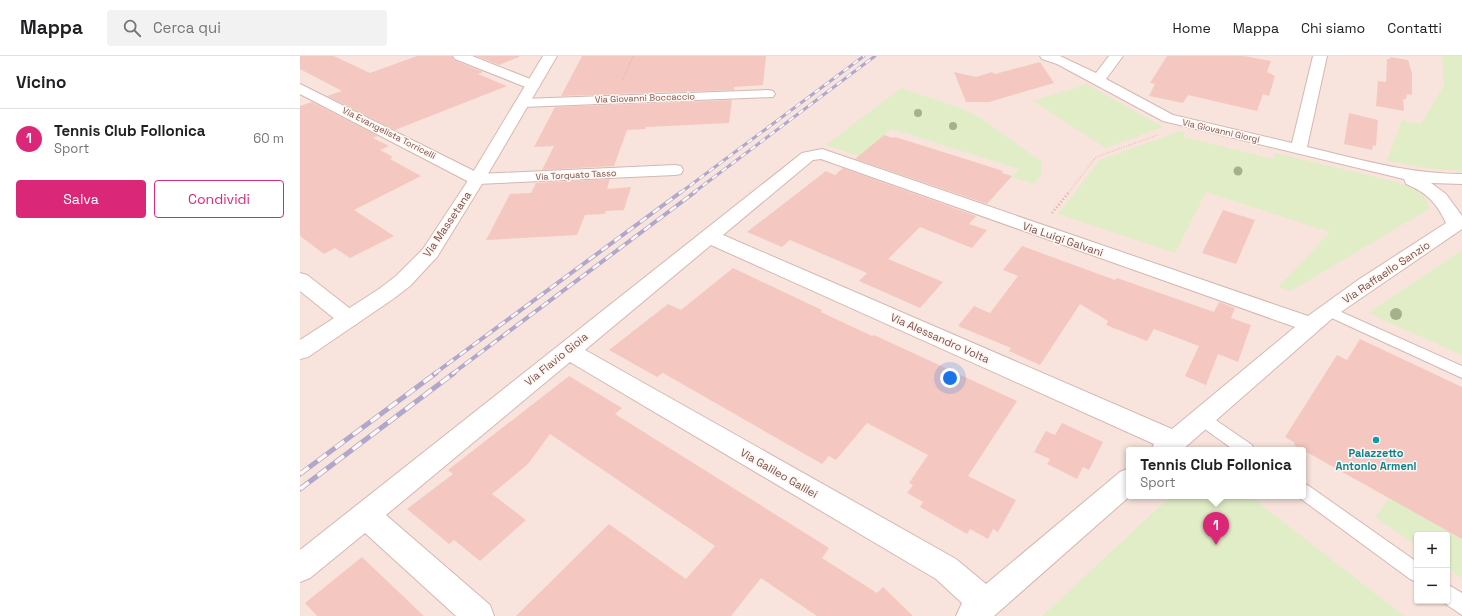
<!DOCTYPE html>
<html lang="it">
<meta charset="utf-8">
<style>
:root{--surface:#fff;--page:#f2f2f2;--text:#202124;--muted:#757577;--line:#e0e0e0;--accent:#db2777}
body{margin:0;font-family:"Space Grotesk",sans-serif;background:var(--page);color:var(--text)}
.controls{position:absolute;right:12px;bottom:12px;display:grid;overflow:hidden;border-radius:4px;box-shadow:0 1px 3px #0004}
.controls button{width:36px;height:36px;display:grid;place-items:center;padding:0;border:0;border-bottom:1px solid var(--line);background:var(--surface);color:var(--text);font:20px sans-serif}
.you{position:absolute;left:650px;top:322px;width:14px;height:14px;margin:-10px;border:3px solid #fff;border-radius:50%;background:#1a73e8;box-shadow:0 0 0 6px #1a73e833}
.badge{display:grid;place-items:center;width:26px;height:26px;border-radius:50%;background:var(--accent);color:#fff;font-size:13px;font-weight:700}
.pin{position:absolute;translate:-50% -33px;filter:drop-shadow(0 1px 2px #0008)}
.pin::after{content:'';position:absolute;top:21px;width:14px;height:12px;background:inherit;clip-path:polygon(0 0,100% 0,50% 100%)}
.popup{position:absolute;left:826px;top:391px;width:180px;height:52px;box-sizing:border-box;display:grid;place-content:center;border-radius:4px;background:var(--surface);filter:drop-shadow(0 1px 3px #0005);font-size:13px;white-space:nowrap;color:var(--muted)}
.popup b{font-size:15px;color:var(--text)}
.popup::after{content:'';position:absolute;left:50%;top:100%;margin-left:-8px;border:8px solid transparent;border-top-color:var(--surface)}
.list{margin:0;padding:0;list-style:none}
h2{display:flex;justify-content:space-between;align-items:center;height:52px;margin:0;padding:0 16px;font-size:17px}
h2 small{font-size:13px;font-weight:400;color:var(--muted)}
.list li{display:grid;grid-template-columns:26px 1fr auto;gap:12px;align-items:center;box-sizing:border-box;height:60px;padding:0 16px;border-top:1px solid var(--line)}
.list b{display:block;font-size:15px;white-space:nowrap}
.list p{margin:0;font-size:13px;white-space:nowrap;color:var(--muted)}
.list em{font-size:13px;font-style:normal;color:var(--muted)}
.actions{display:flex;gap:8px;padding:12px 16px}
.actions a{flex:1;padding:9px 0;border:1px solid var(--accent);border-radius:4px;text-align:center;font-size:14px;color:var(--accent)}
.actions .main{background:var(--accent);color:#fff}
.icon{flex:none;width:22px;height:22px;fill:none;stroke:currentColor;stroke-width:2;stroke-linecap:round;stroke-linejoin:round}
.map{position:relative;flex:none;width:1162px;height:560px;overflow:hidden}
header{display:flex;align-items:center;gap:24px;box-sizing:border-box;height:56px;padding:0 20px;background:var(--surface);border-bottom:1px solid var(--line)}
header strong{font-size:19px}
nav{display:flex;gap:22px;margin-inline-start:auto;font-size:14px}
.search{width:280px;height:36px;background:var(--page);display:flex;align-items:center;gap:10px;box-sizing:border-box;padding:0 14px;border-radius:4px;color:var(--muted);font-size:15px}
main{display:flex}
aside{flex:1;background:var(--surface)}
.map>svg:first-child{display:block}
</style>
<header>
<strong>Mappa</strong>
<div class="search"><svg class="icon" aria-label="search" viewBox="0 0 24 24"><circle cx="10" cy="10" r="6"/><path d="M15 15l6 6"/></svg>Cerca qui</div>
<nav><a>Home</a><a>Mappa</a><a>Chi siamo</a><a>Contatti</a></nav>
</header>
<main>
<aside>
<h2>Vicino<small></small></h2>
<ul class="list">
<li><span class="badge">1</span><div><b>Tennis Club Follonica</b><p>Sport</p></div><em>60 m</em></li>
</ul>
<div class="actions"><a class="main">Salva</a><a>Condividi</a></div>
</aside>
<div class="map">
<svg width="1162" height="560" viewBox="0 0 1162 560">
<rect width="100%" height="100%" fill="#fdf1eb"/>
<path fill="#f8e4dc" fill-rule="evenodd" d="M0,0H1162V560H0ZM829,394H1003V440H829ZM1117,479H1147V545H1117Z"/>
<path fill="#e1edc7" d="M1142,0H1162V115L1123,112L1087,105L1102,64L1121,68L1144,29Z
M787,28L863,71L806,92L733,45Z
M601,32L655,50L676,59L742,106L741,119L734,128L712,121L719,113L592,73L566,94L696,138L690,145L526,89Z
M880,75L885,76L884,81L973,103L975,97L1097,126L1118,135L1125,141L1128,147L1129,153L991,235L978,231L1030,176L906,136L875,197L758,158L800,104Z
M1162,194V299L1068,257Z
M871,440H950L1104,560H742Z
M1089,442L1162,483V522L1147,511V479H1117V490L1075,461Z"/>
<path fill="#f4c8c1" d="M0,0H34L70,17L117,0H152L154,4L183,16L178,18L207,30L95,74L27,40L42,35L0,13Z
M176,0H219V1L199,9Z
M282,0H466L463,29L434,31V34L261,40Z
M867,0H944L971,5L967,16L975,20L969,40L963,38L957,55L888,39L883,47L849,40L855,28L850,27Z
M1090,1L1108,4L1112,17V39L1107,38L1106,43H1103L1104,55L1076,50L1078,25L1086,26L1087,3H1090Z
M740,6L754,27L689,46H666L654,16L676,21L692,16L695,18Z
M432,44L429,67L346,71L345,73L327,74L314,110L242,114L254,90L234,91L255,51Z
M12,46L78,80L73,82L89,90L80,94L93,101L90,103L121,120L54,154L94,180L50,202L35,192L24,198L0,180V50Z
M1049,57L1078,64L1076,90L1073,89L1072,94L1044,88Z
M584,79L593,82L595,81L637,94L703,115L702,117L712,120L687,148L555,103Z
M543,112L676,160L669,168L687,174L672,192L620,171L588,203L643,226L620,252L559,225L567,217L490,184L482,191L447,176L526,115L535,119Z
M310,123L307,133L331,131L324,154L306,155L305,158L285,159L277,179L186,184L210,138L231,137L236,127Z
M923,154L955,164L936,208L902,197Z
M722,190L815,224L817,222L914,256L919,246L935,252L931,262L951,269L938,306L918,298L906,329L885,320L899,290L854,273L847,285L806,269L808,265L780,248L740,309L709,295L711,292L658,270L674,250L690,257L718,220L703,214Z
M433,212L522,254L521,256L572,280L574,279L717,345L668,420L716,444L698,476L693,473L688,483L670,473L667,478L620,451L623,446L607,437L613,429L609,427L628,399L567,367L536,404L529,400L522,408L363,317L357,321L309,294L368,248L381,254Z
M1060,283L1162,331V483L994,389L995,387L985,381L1037,299L1047,304Z
M269,320L322,352L315,358L529,492L522,502L577,537L583,531L613,560H517L461,522L431,560H216L309,468L386,523L415,490L250,378L228,408L192,438L226,464L180,505L154,484L149,488L107,453L153,418L148,414Z
M762,367L803,386L789,414L783,411L777,423L747,408L750,403L734,396L746,375L755,379Z
M62,501L124,560H17L5,547Z"/>
<g fill="none" stroke-linecap="round" stroke-linejoin="round">
<defs>
<path id="service" d="M1028,250L1162,310V322L1023,258L1021,255L1023,252Z
M901,356L907,358L952,389L954,394H934L895,366L893,362L895,358Z
M1003,427L1009,430L1117,506V526L1110,523L997,440H1003Z
M1147,528L1162,537V559L1141,545H1147Z"/>
<path id="minor" d="M153,0H172L238,26L240,29L238,32H228L155,3Z
M740,0H760L796,17L809,0H823L806,23L873,59L992,87L1013,0H1027L1007,91C1058,103 1109,118 1162,118V128L1131,127L1146,138L1162,160V173L1035,260L882,394H851L854,388L411,189L285,294L656,503L686,528L820,416L829,412L830,440L694,560H656L662,547L636,523L270,306L86,459L190,549L194,560H156L65,477L10,522L0,526V494L502,97L522,93L528,95L1008,260L1058,224L1146,167C1137,147 1126,136 1106,128L1104,123L863,65L757,8L742,3ZM521,103L995,271L872,373L423,179L513,104Z
M0,28L180,118L375,109L381,110L383,114L381,118L375,119L177,128L171,127L0,38Z
M468,34L473,35L475,38L473,41L223,51L218,50L216,47L218,44L223,43Z
M0,217L7,219L57,258L60,263L57,268L49,271L41,268L0,235Z"/>
<path id="secondary" d="M243,0H257L185,123L137,201L110,230L93,243L8,301L0,303V284L79,233L96,220L123,193L169,123Z"/>
</defs>
<use href="#service" stroke="#d4b7b2" stroke-width="2"/>
<use href="#minor" stroke="#d4b7b2" stroke-width="2"/>
<use href="#secondary" stroke="#d9b8b1" stroke-width="2"/>
<path stroke="#daaaa3" stroke-width="1.5" stroke-dasharray="0.5 2" stroke-linecap="butt" d="M323,24L333,0
M768,137L796,101L858,79"/>
<path stroke="#daaaa3" stroke-width="2.5" stroke-dasharray="1 2.5" stroke-linecap="butt" d="M752,157L769,136"/>
<use href="#service" fill="#fff" fill-rule="evenodd"/>
<use href="#minor" fill="#fff" fill-rule="evenodd"/>
<use href="#secondary" fill="#fff" fill-rule="evenodd"/>
<defs>
<path id="rail-far2" d="M380,137L564,0
M393,137L575,0"/>
<path id="rail-far1" d="M134,318L381,136
M152,318L395,136"/>
<path id="rail" d="M0,418L136,317
M0,433L154,317"/>
</defs>
<use href="#rail-far2" stroke="#b0a7ca" stroke-width="3"/>
<use href="#rail-far1" stroke="#b0a7ca" stroke-width="4"/>
<use href="#rail" stroke="#b0a7ca" stroke-width="5"/>
<use href="#rail-far2" stroke="#fff7f2" stroke-width="2" stroke-dasharray="6" stroke-linecap="butt"/>
<use href="#rail-far1" stroke="#fff7f2" stroke-width="2.5" stroke-dasharray="8" stroke-linecap="butt"/>
<use href="#rail" stroke="#fff7f2" stroke-width="3.5" stroke-dasharray="11" stroke-linecap="butt"/>
</g>
<g fill="#a7b08d">
<circle cx="618" cy="57" r="4"/>
<circle cx="653" cy="70" r="4"/>
<circle cx="938" cy="115" r="4.5"/>
<circle cx="1096" cy="258" r="6"/>
</g>
<circle fill="#0f9aa8" stroke="#fff7f2" stroke-width="1.5" cx="1076" cy="384" r="4"/>
<g text-anchor="middle" dominant-baseline="central" stroke-width="3" stroke-linejoin="round" paint-order="stroke">
<g font-size="9" fill="#7b504b" stroke="#fff7f2">
<text transform="translate(345 42) rotate(-2)">Via Giovanni Boccaccio</text>
<text transform="translate(921 75) rotate(13)">Via Giovanni Giorgi</text>
<text transform="translate(89 77) rotate(27)">Via Evangelista Torricelli</text>
<text transform="translate(276 119) rotate(-3)">Via Torquato Tasso</text>
</g>
<g font-size="11" fill="#7b504b" stroke="#fff7f2">
<text transform="translate(147 168) rotate(-56)">Via Massetana</text>
<text transform="translate(763 183) rotate(19)">Via Luigi Galvani</text>
<text transform="translate(1086 216) rotate(-34)">Via Raffaello Sanzio</text>
<text transform="translate(640 282) rotate(24)">Via Alessandro Volta</text>
<text transform="translate(256 303) rotate(-39)">Via Flavio Gioia</text>
<text transform="translate(479 417) rotate(30)">Via Galileo Galilei</text>
</g>
<g font-size="11" font-weight="bold" fill="#0d838f" stroke="#fff7f2">
<text x="1076" y="397">Palazzetto<tspan x="1076" dy="13">Antonio Armeni</tspan></text>
</g>
</g>
</svg>
<div class="controls">
<button>+</button>
<button>−</button>
</div>
<div class="you"></div>
<div class="pin badge" style="left:916px;top:489px">1</div>
<div class="popup"><b>Tennis Club Follonica</b>Sport</div>
</div>
</main>
